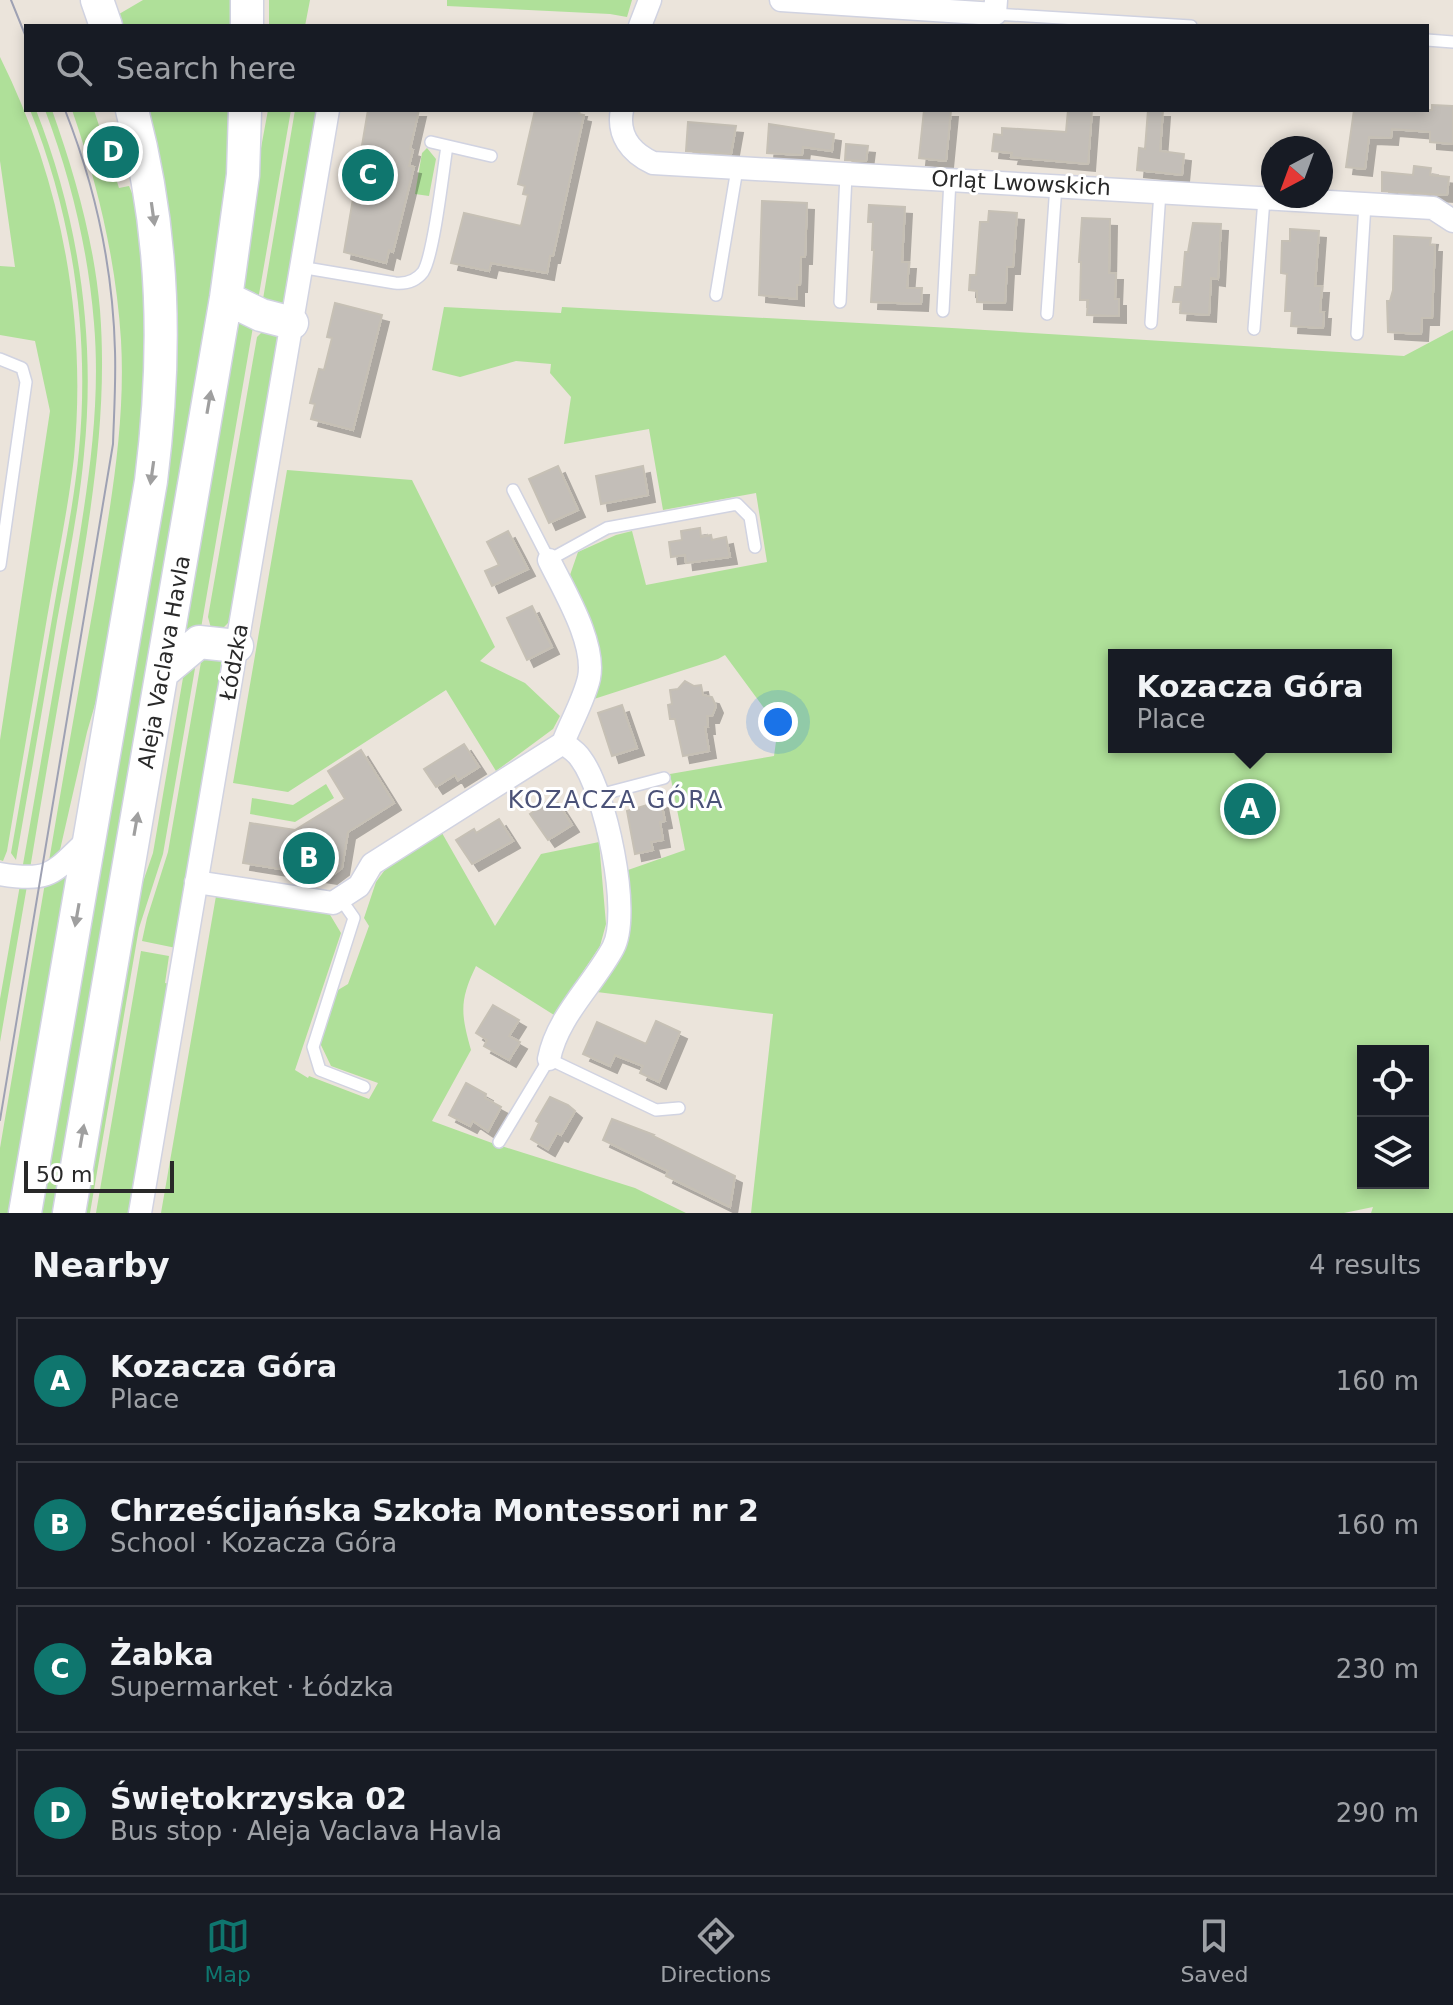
<!DOCTYPE html>
<meta charset="utf-8">
<style>
:root{--surface:#171b24;--page:#242831;--text:#f1f3f6;--muted:#9ea1a6;--line:#363941;--accent:#0f766e}
body{margin:0;font-family:"DejaVu Sans",sans-serif;background:var(--page);color:var(--text)}
.controls{position:absolute;right:24px;bottom:24px;display:grid;overflow:hidden;border-radius:0px;box-shadow:0 4px 12px #0003}
.controls button{width:72px;height:72px;display:grid;place-items:center;padding:0;border:0;border-bottom:2px solid var(--line);background:var(--surface);color:var(--text);font:40px sans-serif}
.compass{position:absolute;left:1261px;top:136px;width:72px;height:72px;border-radius:50%;background:var(--surface);box-shadow:0 4px 12px #0003;rotate:221deg}
.scale{position:absolute;left:24px;bottom:20px;width:150px;box-sizing:border-box;padding-left:8px;border:4px solid #292929;border-top:0;font-size:22px;line-height:28px;white-space:nowrap;color:#292929;-webkit-text-stroke:6px #fff;paint-order:stroke}
.you{position:absolute;left:778px;top:722px;width:28px;height:28px;margin:-20px;border:6px solid #fff;border-radius:50%;background:#1a73e8;box-shadow:0 0 0 12px #1a73e833}
.badge{display:grid;place-items:center;width:52px;height:52px;border-radius:50%;background:var(--accent);color:#fff;font-size:26px;font-weight:700}
.pin{position:absolute;translate:-50% -50%;border:4px solid #fff;box-shadow:0 2px 8px #0006}
.popup{position:absolute;left:1108px;top:649px;width:284px;height:104px;box-sizing:border-box;display:grid;place-content:center;border-radius:0px;background:var(--surface);filter:drop-shadow(0 2px 6px #0005);font-size:26px;white-space:nowrap;color:var(--muted)}
.popup b{font-size:30px;color:var(--text)}
.popup::after{content:'';position:absolute;left:50%;top:100%;margin-left:-16px;border:16px solid transparent;border-top-color:var(--surface)}
.list{margin:0;padding:0;list-style:none}
h2{display:flex;justify-content:space-between;align-items:center;height:104px;margin:0;padding:0 32px;font-size:34px}
h2 small{font-size:26px;font-weight:400;color:var(--muted)}
.list li{display:grid;grid-template-columns:52px 1fr auto;gap:24px;align-items:center;box-sizing:border-box;height:128px;margin:0 16px 16px;padding:0 16px;border:2px solid var(--line);border-radius:0px}
.list b{display:block;font-size:30px;white-space:nowrap}
.list p{margin:0;font-size:26px;white-space:nowrap;color:var(--muted)}
.list em{font-size:26px;font-style:normal;color:var(--muted)}
.icon{flex:none;width:44px;height:44px;fill:none;stroke:currentColor;stroke-width:2;stroke-linecap:round;stroke-linejoin:round}
.map{position:relative;flex:none;width:1453px;height:1213px;overflow:hidden}
.search{position:absolute;background:var(--surface);box-shadow:0 4px 12px #0003;left:24px;right:24px;top:24px;height:88px;display:flex;align-items:center;gap:20px;box-sizing:border-box;padding:0 28px;border-radius:0px;color:var(--muted);font-size:30px}
.sheet{height:680px;background:var(--surface)}
nav{display:flex;justify-content:space-around;align-items:center;box-sizing:border-box;height:112px;border-top:2px solid var(--line);background:var(--surface);font-size:22px;color:var(--muted)}
nav a{display:grid;justify-items:center;gap:4px}
nav .on{color:var(--accent)}
.map>svg:first-child{display:block}
</style>
<div class="map">
<svg width="1453" height="1213" viewBox="0 0 1453 1213">
<defs>
<filter id="shadow"><feDropShadow dx="7" dy="7" stdDeviation="0" flood-color="#0004"/></filter>
</defs>
<rect width="100%" height="100%" fill="#ebe4db"/>
<path fill="#afe099" fill-rule="evenodd" d="M143,0H236V26H118L114,17Z
M269,0H310L305,26H269Z
M447,0H632L627,17L610,14L447,6Z
M0,57C62,181 87,319 74,457C68,511 56,565 47,618C34,696 20,773 7,851L3,861L0,860V740L50,411L35,341L0,335V266L15,267L0,161Z
M30,110H36C79,219 96,338 84,454C79,510 67,566 57,621C44,701 30,780 16,860L11,853C25,773 39,693 53,613C62,559 74,505 79,450C90,335 73,217 30,110Z
M45,110H52C75,175 94,241 100,310C108,413 91,511 74,612C59,698 44,784 30,869L22,870C38,780 53,690 69,601C84,508 102,417 94,323C88,249 71,179 45,110Z
M72,110H94L119,188L129,186L140,212L150,378L111,649L87,732L60,850L56,859L48,867C63,777 79,688 95,598C109,513 126,428 121,340C116,261 98,185 72,110Z
M144,110H235L233,157L57,1213H36L162,485Z
M268,110H291L257,306L243,290L254,186Z
M295,110H318L285,302L280,304L263,299Z
M427,148L436,159L429,196L415,194L422,153Z
M444,307L561,313L562,307L952,328L1404,356L1453,330V1213H1371L1373,1207L1344,1213H751L773,1014L597,992L627,945L628,870L685,850L670,774L774,756L778,727L725,655L718,659L594,699C596,691 600,682 601,674C604,649 580,598 570,575L578,552L616,535L632,531L646,585L767,562L756,493L663,510L649,429L564,444L571,397L550,373L551,364L516,361L460,377L432,370ZM1114,655H1386V747H1114ZM1363,1051H1423V1183H1363Z
M235,314L254,321L200,634L183,645Z
M268,326L279,336L232,619L222,629L212,632L208,617L257,337Z
M287,470L412,480L495,647L480,661L525,683L560,716L553,729L496,771L446,690L288,792L233,783Z
M198,651L163,854L139,928L90,1213H80L136,902L153,853L184,672Z
M221,656L224,663L176,948L142,941L147,918L168,852L201,662L203,657Z
M326,784L334,798L295,822L250,814L252,798L293,805Z
M442,833L495,926L541,854L599,842L606,924L600,946L554,1015L476,966C459,1001 461,1014 471,1050L432,1121L492,1143L635,1188L686,1213H161L216,896L329,913L341,933L295,1070L308,1078L309,1076L369,1099L378,1083L331,1066L320,1043L338,990L348,984L369,926L364,918L376,882L387,867Z
M73,860L14,1213H0V1148L45,883Z
M20,885L27,886L0,1042V999Z
M141,951L169,956L165,983L171,984L132,1213H96Z"/>
<path fill="#c3beb8" stroke="#c6c0b5" stroke-width="2" filter="url(#shadow)" d="M1432,105L1453,106V144L1430,142V132L1392,129L1391,138L1369,137L1365,169L1346,167L1354,110H1432Z
M368,110H419L410,149L413,150L409,166L414,167L393,252L389,250L386,263L344,252Z
M535,110H580L579,114L584,115L553,256H550L547,273L491,263L489,271L451,263L464,213L521,226L528,195L523,194L525,186L518,184Z
M924,110H951L946,161L919,158Z
M1068,110H1092L1088,164L1011,157L1012,153L992,151L994,134L1002,135V128L1066,132Z
M1148,110H1163L1160,151L1184,154L1182,175L1137,170L1139,148L1145,149Z
M688,122L736,126L731,154L686,151Z
M769,124L834,134L832,151L803,147L802,155L767,153Z
M846,144L868,146L866,161L845,160Z
M1414,166L1431,168L1430,175L1449,177L1447,195L1382,191V172L1413,175Z
M762,201L807,203L805,257H801L800,285H797V299L759,295Z
M869,205L905,207L902,262H909L907,288H922L921,304L871,302L874,250H872L873,222H868Z
M989,211L1017,213L1013,267H1007L1005,303L977,302V291L969,290L970,275H976L980,222H988Z
M1082,218L1110,219L1109,273H1116L1115,299H1119V316L1087,315L1088,300H1080L1081,262H1079Z
M1193,223L1221,224L1218,279L1211,278L1209,315L1180,313L1181,302H1173L1175,287H1182L1185,252H1188Z
M1290,229L1319,231L1315,286H1322L1320,312H1324L1323,328L1291,326L1292,311H1285L1287,274L1281,273L1282,241H1290Z
M1394,236L1431,238L1430,245H1435L1432,318H1422L1421,334L1388,332L1387,301H1390L1393,290Z
M335,303L382,315L353,430L311,419L315,404L310,403L319,369L324,370L332,338L327,337Z
M558,466L578,510L549,523L529,479Z
M643,466L648,495L601,504L596,476Z
M700,528L701,537L711,535L712,540L726,537L730,557L686,563L685,555L671,557L669,542L682,540L681,531Z
M508,531L528,569L492,586L485,571L499,565L487,542Z
M532,606L552,647L527,660L507,618Z
M685,681L694,686L701,685L703,695L712,697L716,706L712,716H707L708,727H705L709,751L683,756L675,719H670L668,705L672,704L670,690L678,689Z
M622,705L637,748L612,756L598,713Z
M464,744L479,767L458,780L455,775L436,787L424,769Z
M361,750L394,803L348,832L342,868L330,877L243,863L250,823L295,830L345,799L328,771Z
M548,801L552,806L558,803L572,825L548,840L530,814Z
M661,801L665,821L660,822L663,840L651,842L653,850L635,854L627,811Z
M499,819L513,841L472,864L456,840L474,829L476,833Z
M493,1005L519,1020L509,1036L520,1042L509,1060L484,1046L487,1040L476,1033Z
M656,1021L680,1032L659,1082L640,1073L643,1066L615,1055L610,1066L583,1054L597,1022L646,1044Z
M466,1083L486,1094L485,1098L501,1107L488,1131L473,1121L470,1126L449,1115Z
M550,1097L568,1105L575,1111L561,1135L557,1133L548,1149L531,1139L539,1123L536,1121Z
M612,1119L654,1135L653,1136L735,1176L730,1207L666,1176L668,1171L603,1140Z"/>
<g fill="none" stroke-linecap="round" stroke-linejoin="round">
<defs>
<path id="lane" d="M995,14L1191,26
M1427,40L1453,42
M431,142L491,156
M300,267L395,283C406,284 416,281 423,272C434,255 443,171 447,146
M716,295L737,169
M840,302L846,175
M943,311L950,180
M1047,314L1056,185
M1151,323L1160,192
M1254,329L1264,199
M1357,334L1365,204
M0,359L22,368L26,382L0,565
M513,490L549,560L607,528L737,504L750,517L755,547
M599,795L664,778
M340,898L354,918L313,1047L320,1070L364,1087
M499,1142L549,1059L656,1110L679,1108"/>
<path id="street" d="M781,0L995,14L996,0
M640,26L650,0
M622,110C617,135 631,153 653,163L1433,208L1453,221
M549,560C564,591 596,643 589,678C584,700 571,722 563,743
M0,874C53,883 53,872 90,838
M196,882L333,903L359,886L372,864L563,743C569,747 577,752 581,759C605,791 632,913 613,948C593,985 557,1017 549,1059
M140,1213L328,110"/>
<path id="secondary" d="M97,0L106,26
M247,26V0
M226,298L261,315L292,323
M163,672L199,642L237,646
M25,1213L151,481C167,354 165,235 132,110
M69,1213L226,298L243,175L245,110"/>
</defs>
<use href="#lane" stroke="#d1d3e1" stroke-width="14"/>
<use href="#street" stroke="#d1d3e1" stroke-width="25"/>
<use href="#secondary" stroke="#d1d3e1" stroke-width="35"/>
<use href="#lane" stroke="#fff" stroke-width="11"/>
<use href="#street" stroke="#fff" stroke-width="22"/>
<use href="#secondary" stroke="#fff" stroke-width="32"/>
<path stroke="#9ea1b3" stroke-width="2" d="M11,0L26,37
M0,1120L113,444C114,413 116,382 115,351C113,269 95,186 65,110"/>
</g>
<defs><path id="oneway-solid" d="M-6-.8H1V-3.2L6.5 0L1 3.2V.8H-6Z" transform="scale(2)"/></defs>
<g fill="#9f9f9f">
<use href="#oneway-solid" transform="translate(153 214) rotate(82)"/>
<use href="#oneway-solid" transform="translate(209 402) rotate(-80)"/>
<use href="#oneway-solid" transform="translate(152 473) rotate(98)"/>
<use href="#oneway-solid" transform="translate(136 824) rotate(-80)"/>
<use href="#oneway-solid" transform="translate(77 915) rotate(100)"/>
<use href="#oneway-solid" transform="translate(82 1136) rotate(-80)"/>
</g>
<g text-anchor="middle" dominant-baseline="central" stroke-width="6" stroke-linejoin="round" paint-order="stroke">
<g font-size="22" fill="#292929" stroke="#fff">
<text transform="translate(1021 183) rotate(3)">Orląt Lwowskich</text>
<text transform="translate(164 662) rotate(-80)">Aleja Vaclava Havla</text>
<text transform="translate(234 662) rotate(-80)">Łódzka</text>
</g>
<g font-size="24" letter-spacing="2" fill="#4b5278" stroke="#fff">
<text x="616" y="800">KOZACZA GÓRA</text>
</g>
</g>
</svg>
<div class="controls">
<button><svg class="icon" aria-label="locate" viewBox="0 0 24 24"><circle cx="12" cy="12" r="6"/><path d="M12 2v4M12 18v4M2 12h4M18 12h4"/></svg></button>
<button><svg class="icon" aria-label="layers" viewBox="0 0 24 24"><path d="M12 4l9 5-9 5-9-5zM3 14l9 5 9-5"/></svg></button>
</div>
<svg class="compass" viewBox="-18 -18 36 36"><path d="M0-13l5 13h-10z" fill="#e53935"/><path d="M0 13l5-13h-10z" fill="#9ea1a6"/></svg>
<div class="scale">50 m</div>
<div class="you"></div>
<div class="pin badge" style="left:1250px;top:809px">A</div>
<div class="popup"><b>Kozacza Góra</b>Place</div>
<div class="pin badge" style="left:309px;top:858px">B</div>
<div class="pin badge" style="left:368px;top:175px">C</div>
<div class="pin badge" style="left:113px;top:152px">D</div>
<div class="search"><svg class="icon" aria-label="search" viewBox="0 0 24 24"><circle cx="10" cy="10" r="6"/><path d="M15 15l6 6"/></svg>Search here</div>
</div>
<section class="sheet">
<h2>Nearby<small>4 results</small></h2>
<ul class="list">
<li><span class="badge">A</span><div><b>Kozacza Góra</b><p>Place</p></div><em>160 m</em></li>
<li><span class="badge">B</span><div><b>Chrześcijańska Szkoła Montessori nr 2</b><p>School · Kozacza Góra</p></div><em>160 m</em></li>
<li><span class="badge">C</span><div><b>Żabka</b><p>Supermarket · Łódzka</p></div><em>230 m</em></li>
<li><span class="badge">D</span><div><b>Świętokrzyska 02</b><p>Bus stop · Aleja Vaclava Havla</p></div><em>290 m</em></li>
</ul>
</section>
<nav>
<a class="on"><svg class="icon" aria-label="map" viewBox="0 0 24 24"><path d="M3 6l6-2 6 2 6-2v14l-6 2-6-2-6 2zM9 4v14M15 6v14"/></svg>Map</a>
<a><svg class="icon" aria-label="directions" viewBox="0 0 24 24"><path d="M12 3l9 9-9 9-9-9zM9 14v-3h6M13 9l2 2-2 2"/></svg>Directions</a>
<a><svg class="icon" aria-label="saved" viewBox="0 0 24 24"><path d="M7 4h10v16l-5-4-5 4z"/></svg>Saved</a>
</nav>
